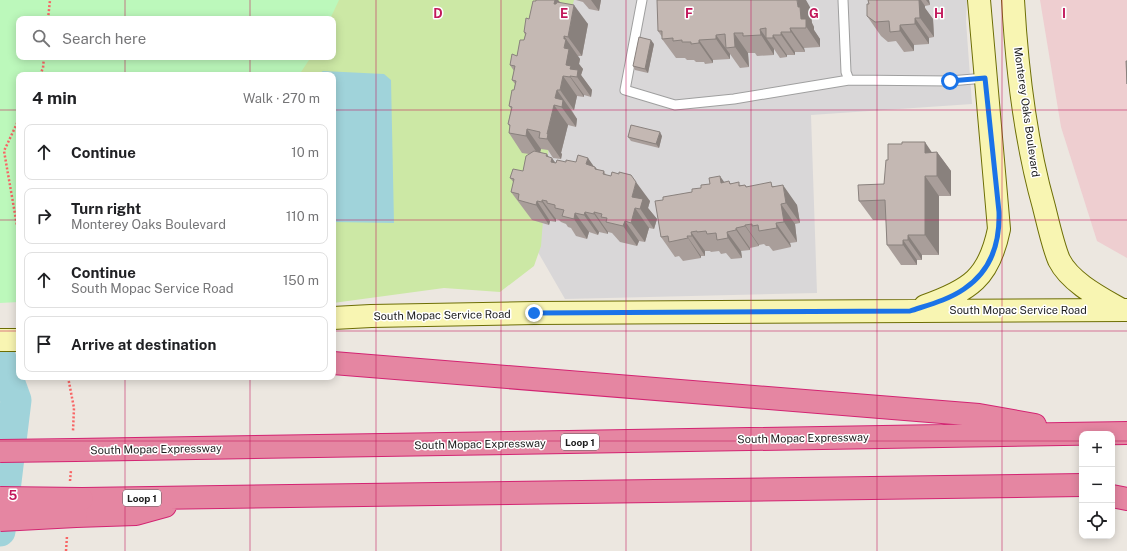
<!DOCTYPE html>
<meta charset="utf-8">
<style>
:root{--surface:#fff;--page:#f6f6f6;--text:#202124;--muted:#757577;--line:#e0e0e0}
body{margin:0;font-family:"Public Sans",sans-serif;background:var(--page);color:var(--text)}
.controls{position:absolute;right:12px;bottom:12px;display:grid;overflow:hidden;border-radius:8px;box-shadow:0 2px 10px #0003}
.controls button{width:36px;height:36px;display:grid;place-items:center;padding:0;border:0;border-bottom:1px solid var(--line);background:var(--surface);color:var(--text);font:20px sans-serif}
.stop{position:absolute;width:12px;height:12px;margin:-9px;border:3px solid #1a73e8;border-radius:50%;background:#fff}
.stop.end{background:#1a73e8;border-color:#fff;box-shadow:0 1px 4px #0008}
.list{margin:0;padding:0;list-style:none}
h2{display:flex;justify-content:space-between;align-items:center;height:52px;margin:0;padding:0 16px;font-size:17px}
h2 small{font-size:13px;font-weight:400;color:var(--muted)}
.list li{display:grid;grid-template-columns:26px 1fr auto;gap:12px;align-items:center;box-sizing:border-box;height:56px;margin:0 8px 8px;padding:0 8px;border:1px solid var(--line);border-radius:8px}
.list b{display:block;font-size:15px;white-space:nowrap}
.list p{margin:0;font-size:13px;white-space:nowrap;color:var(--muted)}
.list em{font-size:13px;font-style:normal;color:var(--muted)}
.icon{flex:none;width:22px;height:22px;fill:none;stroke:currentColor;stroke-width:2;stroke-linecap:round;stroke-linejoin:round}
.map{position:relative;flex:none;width:1127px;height:551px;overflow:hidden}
.search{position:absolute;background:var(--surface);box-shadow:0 2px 10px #0003;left:16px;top:16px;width:320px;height:44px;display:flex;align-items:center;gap:10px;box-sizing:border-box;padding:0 14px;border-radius:8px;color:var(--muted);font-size:15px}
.panel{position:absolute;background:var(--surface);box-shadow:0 2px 10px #0003;left:16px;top:72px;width:320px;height:308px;border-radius:8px}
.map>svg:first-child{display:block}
</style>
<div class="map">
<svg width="1127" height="551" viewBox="0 0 1127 551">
<rect width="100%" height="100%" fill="#ece7e0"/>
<path fill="#d9d7d8" d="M537,0H967L966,21L972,104L811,115L817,293L565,299L497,181Z"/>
<path fill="#eeced0" d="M1040,0H1127V258L1097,241L1061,127Z"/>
<path fill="#cce8a5" d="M224,0H574L554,77L541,246L534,266L500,292L444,288L333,303V75H205L210,57H333V19H220Z"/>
<path fill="#bcf8bb" d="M0,0H339L330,19H19V57H311L299,75H19V302L0,303Z"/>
<path fill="#a0d3da" d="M323,71L384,74L391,80L394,223L333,222V75H317Z"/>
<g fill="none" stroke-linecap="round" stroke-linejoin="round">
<path stroke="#a0d3da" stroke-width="31" d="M0,356L16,400L0,531"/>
<defs>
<path id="lane" d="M642,0L625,90L675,105L734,99L849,80L950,81L985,78
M843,0L846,72L849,80"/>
<path id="secondary" d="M1013,0C1017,70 1025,140 1044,207C1048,223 1053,246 1059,260C1070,282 1099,297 1120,309
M925,306C970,290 989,278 999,229L979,0
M333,318L371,316L534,313L1127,310
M0,340H19"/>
<path id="highway" d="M333,363L979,415L1035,425
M75,450L1127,433
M1112,496L1127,499
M82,499L1082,485
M76,516L136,514L165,506"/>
</defs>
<use href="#lane" stroke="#9f9f9f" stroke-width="11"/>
<use href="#secondary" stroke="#6d6e05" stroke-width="24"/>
<use href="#highway" stroke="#d32472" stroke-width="24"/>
<path stroke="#f86565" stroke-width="2.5" stroke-dasharray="2 2" stroke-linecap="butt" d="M48,19L50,0
M40,75L43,68L44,57
M19,119L4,151L19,237
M68,377L74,408L73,431
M70,481L71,470
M66,551L67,536"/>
<use href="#lane" stroke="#fff" stroke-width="9"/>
<use href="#secondary" stroke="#f8f5b2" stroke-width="22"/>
<use href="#highway" stroke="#e586a2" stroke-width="22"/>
<defs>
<path id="highway-bridge" d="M0,451L75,450
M0,498L82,499
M0,520L76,516"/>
</defs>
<use href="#highway-bridge" stroke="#d32472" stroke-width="24" stroke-linecap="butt"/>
<use href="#highway-bridge" stroke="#e586a2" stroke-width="22"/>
</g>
<path fill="#a99e9a" d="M536,0H558L560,2L588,24L582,56H578L580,59L579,64L583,69L581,75L592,90L591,97L584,95V97L577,96L574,110L571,109L577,119L576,127L568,125L561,153L562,154L561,159L553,158L548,150L541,149L540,153L548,157L555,163L566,162L595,167L598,170L604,171L606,175L650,201L648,208L657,219L654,229L649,228L645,242L639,241L637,246L620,242L612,233L608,232V234L599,232L598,235L589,232L587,239L576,236L571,228L568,227L566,224L561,222L559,220L556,219V222L550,221L549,225L532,220L511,192L514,183L510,178L523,171L529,154L522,153L509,133L510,127L508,124L511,109L509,106L514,90L515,84L512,80L514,71L510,65L517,56L524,40L525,35L524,32Z
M576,0H601L599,11L589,9L583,2Z
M868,0H929L930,5L925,6V8L933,19L934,37L929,38V44L914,45V51L904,52L896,41L888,42L881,36L867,16L869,4Z
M810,7L812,23L814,27V30L820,39V47L804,48L805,52H795V55H787V57L780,58L774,49V55L757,56L755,53H748L749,67L740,68L730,54V59L713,60V63L705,64L704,62H696L694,60H687L685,58H676L662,39V37L658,31Z
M654,44L648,73L635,70L633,66Z
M662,136L659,148L631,141L628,137Z
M932,152H937L951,171V196H939V255H922V260H917V265H901L887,245L886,220H873L859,201L884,184Z
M724,182L741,185H745L747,187L774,186L797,205L800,223L795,224L797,242L790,243L791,247L773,251L769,246H766L764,244L759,245V246L750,248V250L741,251L742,258L731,259L726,253L721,254L719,251L711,252L710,251H705V256H701V258L683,261L679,256L675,257L661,237L663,200L692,192L701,188Z"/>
<path fill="#89817d" d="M555,0H558L569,16L554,4Z
M591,0H601L599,11Z
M797,0H806L810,7L812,23L814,27V30L820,39V47L801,19L798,7Z
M915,0H921L925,6V8L933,19L934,37L920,18Z
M926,0H929L930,5Z
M574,5L588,24L582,56L568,37Z
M915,18L929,38V44L915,24Z
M900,25L914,45V51L900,31Z
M790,28L804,48L805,52L791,32Z
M760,29L774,49V55L761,35Z
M781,32L795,52V55L781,35Z
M734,33L748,53L749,67L735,47Z
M716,35L730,54V59L716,39Z
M773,35L787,55V57L773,38Z
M564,36L580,59L579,64L583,69L581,75L592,90L591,97L577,77L566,65L564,39Z
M651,40L654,44L648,73L645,69Z
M699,40L713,60V63L699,43Z
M563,76L577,96L574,110L560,90Z
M570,76L584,95V97L570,77Z
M557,90L577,119L576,127L555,98Z
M554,105L568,125L561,153L562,154L561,159L547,139V134Z
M527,129L541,149L539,156L526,136Z
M660,132L662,136L659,148L656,144Z
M925,142L937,160V152L951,171V196L937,176L925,153Z
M547,154L551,161L552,158L566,177L546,156Z
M588,158L595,168V167L609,186L586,164Z
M720,176L734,196L721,183Z
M925,176L939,196V255L925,235Z
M636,182L650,201L648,208L657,219L654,229L632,197Z
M783,185L797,205L800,223L786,203Z
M542,200L556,219V222L542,202Z
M537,201L550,221L549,225L536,205Z
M781,204L795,224L797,242L784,222Z
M635,208L649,228L645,242L631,223Z
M585,212L599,232L598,235L584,215Z
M594,212L608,232V234L594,214Z
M575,213L589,232L587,239L574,219Z
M625,221L639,241L637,246L623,226Z
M776,223L790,243L791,247L777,228Z
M745,225L759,245V246L745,226Z
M736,228L750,248V250L736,230Z
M691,232L705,251V256L692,236Z
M727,232L741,251L742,258L728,238Z
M908,235L922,255V260L908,240Z
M687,236L701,256V258L688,238Z
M903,240L917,260V265L903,245Z"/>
<path fill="#c4b8b3" stroke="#89817d" d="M536,0H555L554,4H556L557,2L574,5L568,37L564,36V39H566L564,48L569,49L566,65L571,66L570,69L578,70L577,77L570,76V77L563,76L560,90H557L555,98L563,100L562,107L554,105L547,134H548L547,139L539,138L540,132L527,129L526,136L509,133L510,125L508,124L512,107L509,106L512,90H514L516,81L512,80L515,66L510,65L512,54L517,56L520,40H524L526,33L524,32L526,18L529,19L533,1H536Z
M657,0H797L798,7H800L801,19H806V28H790L791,32H781V35H773V38H766V28L760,29L761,35L743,36V33H734L735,47L726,48L725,34L716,35V39L699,40V43L691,44V42H682V40L673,41V38L662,39V31H658Z
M868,0H919L920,18H915V24L900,25V31L890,32L889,21L875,22L867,16V4H869Z
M639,37L651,40L645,69L633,66Z
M1126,61H1127V84Z
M631,125L660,132L656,144L628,137Z
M902,142H925V153L937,152V176H925V235H908V240H903V245H887L885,200L859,201L858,185L884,184L886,160H888V144H902Z
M534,151L547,154L546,156L552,158L551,162L556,163L557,160L566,162V160L576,162L578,155L588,158L586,164L595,167V169L604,171L603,174L611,176L612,172L619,174V172L631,175L636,182L632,197L643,199L640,209L635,208L631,223L625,221L623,226L606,222L607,218L601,217L602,214L594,212V214L585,212L584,215L575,213L574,219L562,216L564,210L555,208V205L547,203V201L542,200V202L537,201L536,205L518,200L519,194L511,192L514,179L510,178L513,169L523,171L526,156Z
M720,176L721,183L729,181L730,184L739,182V186L745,185L746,187L771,182L772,187L783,185L786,203L781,204L784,222L776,223L777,228L759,231L758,225L752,226V224L745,225V226L736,228V230L727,232L728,238L717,240L716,233L707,234L706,231L697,232V231L691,232L692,236H687L688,238L669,242L668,236L661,237L655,201L663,200V197L692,192V189L701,188V185L710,184L709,178Z"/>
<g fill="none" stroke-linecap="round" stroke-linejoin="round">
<path stroke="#1a73e8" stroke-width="5" d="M534,313L910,311C928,305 948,300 964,289C991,271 1000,243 999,212L985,78L950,81"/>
</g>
<path fill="none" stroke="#c2185b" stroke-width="1" stroke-opacity="0.55" d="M125,0V19M250,0V19M376,0V551M501,0V551M626,0V551M751,0V551M877,0V551M1002,0V551M125,57V75M250,57V75M0,110H19M333,110H1127M0,220H19M333,220H1127M0,331H19M333,331H1127M125,377V551M250,377V551M0,441H1082M1112,441H1127"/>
<g text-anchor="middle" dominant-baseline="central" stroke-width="3" stroke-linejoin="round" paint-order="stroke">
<g fill="#fff" stroke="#5f5f5f" stroke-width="1">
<rect x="561" y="434" width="38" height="16" rx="3"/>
<rect x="123" y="490" width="38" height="16" rx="3"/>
</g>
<g font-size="10" font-weight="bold" fill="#1b1b1b">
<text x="580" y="442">Loop 1</text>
<text x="142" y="498">Loop 1</text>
</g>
<g font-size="11" fill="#1b1b1b" stroke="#fff">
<text transform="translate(1027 112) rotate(82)">Monterey Oaks Boulevard</text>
<text x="1018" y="310">South Mopac Service Road</text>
<text transform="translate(442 315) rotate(-1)">South Mopac Service Road</text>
<text transform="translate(803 438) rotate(-1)">South Mopac Expressway</text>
<text transform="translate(480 444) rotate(-1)">South Mopac Expressway</text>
<text transform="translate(156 449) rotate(-1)">South Mopac Expressway</text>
</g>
</g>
<g font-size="13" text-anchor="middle" font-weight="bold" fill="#c2185b" stroke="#fff" stroke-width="3" stroke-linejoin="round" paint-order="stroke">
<text x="438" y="18">D</text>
<text x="564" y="18">E</text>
<text x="689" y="18">F</text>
<text x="814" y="18">G</text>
<text x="939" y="18">H</text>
<text x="1064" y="18">I</text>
<text x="13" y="500">5</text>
</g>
</svg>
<div class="controls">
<button>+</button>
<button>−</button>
<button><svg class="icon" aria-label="locate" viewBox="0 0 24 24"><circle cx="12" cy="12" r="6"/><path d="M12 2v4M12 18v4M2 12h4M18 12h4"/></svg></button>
</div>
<div class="stop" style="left:950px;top:81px"></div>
<div class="stop end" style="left:534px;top:313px"></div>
<div class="search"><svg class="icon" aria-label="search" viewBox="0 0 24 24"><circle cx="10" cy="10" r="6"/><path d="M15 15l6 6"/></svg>Search here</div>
<section class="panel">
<h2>4 min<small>Walk · 270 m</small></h2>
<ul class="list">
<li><svg class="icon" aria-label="ahead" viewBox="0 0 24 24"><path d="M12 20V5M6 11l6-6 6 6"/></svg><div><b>Continue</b></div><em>10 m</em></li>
<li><svg class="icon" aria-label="right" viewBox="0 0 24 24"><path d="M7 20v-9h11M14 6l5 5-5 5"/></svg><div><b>Turn right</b><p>Monterey Oaks Boulevard</p></div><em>110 m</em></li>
<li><svg class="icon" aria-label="ahead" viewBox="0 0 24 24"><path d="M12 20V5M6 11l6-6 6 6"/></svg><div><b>Continue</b><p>South Mopac Service Road</p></div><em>150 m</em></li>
<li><svg class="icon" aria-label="arrive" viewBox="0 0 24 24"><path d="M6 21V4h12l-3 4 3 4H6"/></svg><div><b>Arrive at destination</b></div></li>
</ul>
</section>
</div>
